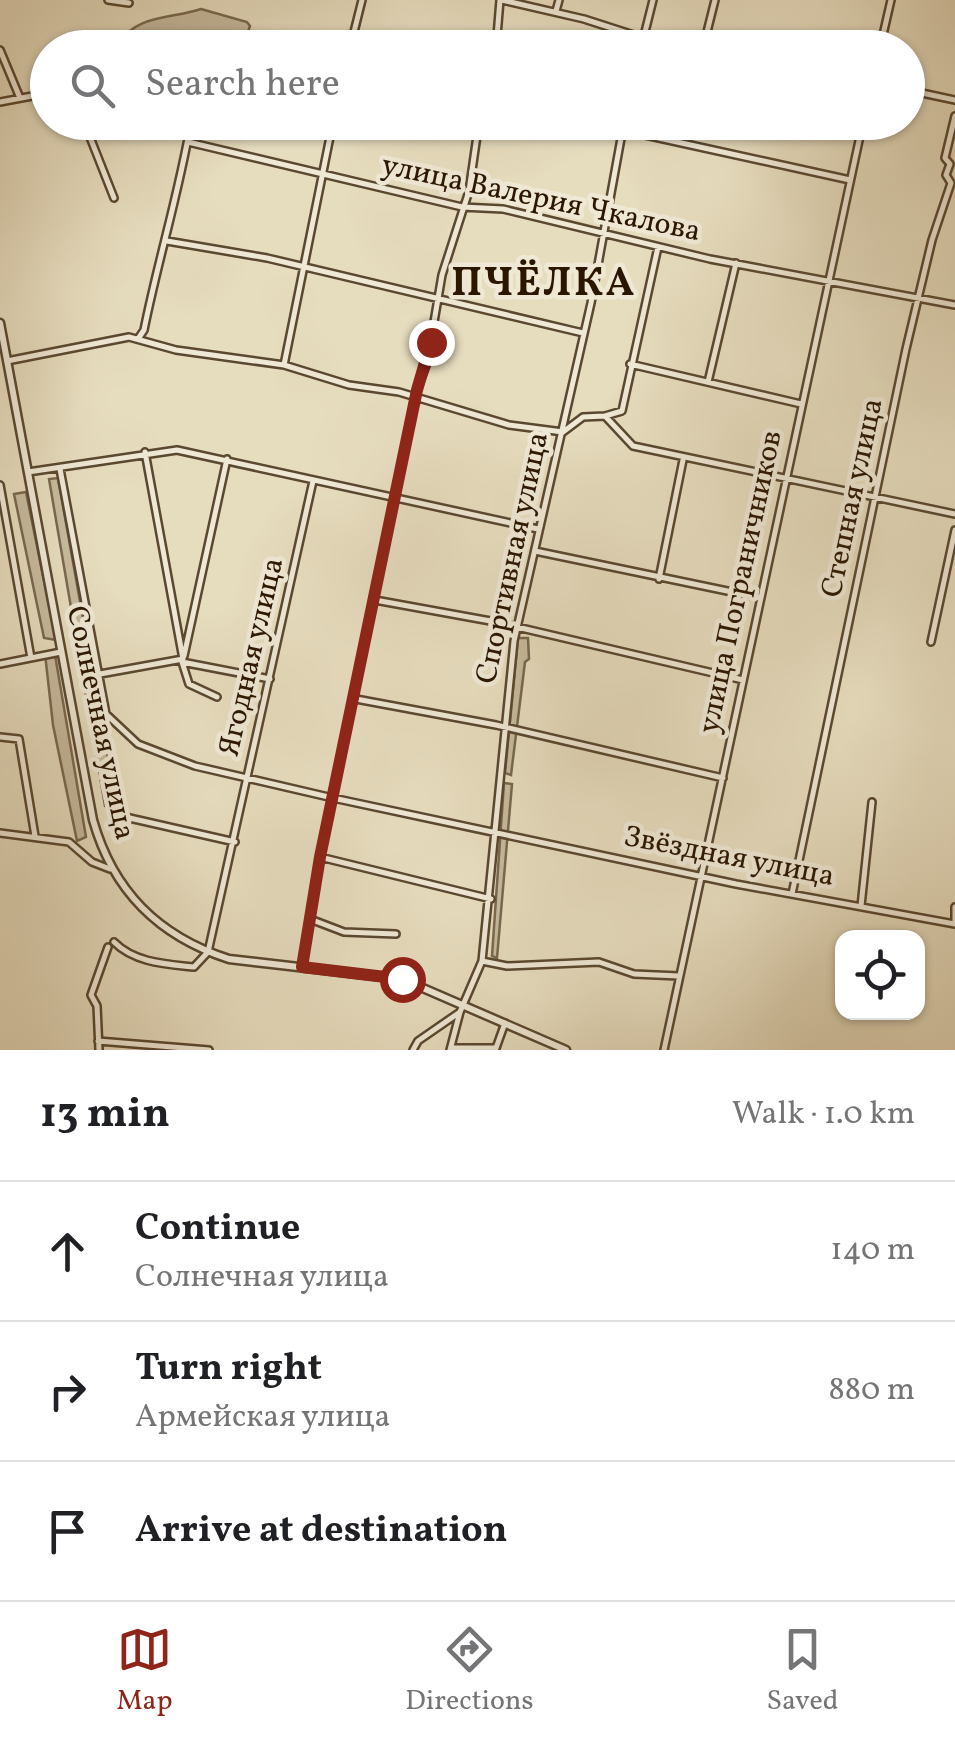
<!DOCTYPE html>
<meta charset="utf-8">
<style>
:root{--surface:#fff;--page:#f6f6f6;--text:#202124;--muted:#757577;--line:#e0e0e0;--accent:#8f2418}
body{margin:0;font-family:Vollkorn,serif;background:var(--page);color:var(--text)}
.controls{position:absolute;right:30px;bottom:30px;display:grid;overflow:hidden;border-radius:20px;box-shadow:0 2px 8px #0004}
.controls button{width:90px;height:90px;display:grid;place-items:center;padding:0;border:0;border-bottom:2px solid var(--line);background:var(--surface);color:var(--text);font:50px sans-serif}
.stop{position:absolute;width:30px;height:30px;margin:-22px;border:8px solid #8f2418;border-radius:50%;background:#fff}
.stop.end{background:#8f2418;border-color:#fff;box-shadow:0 2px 10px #0008}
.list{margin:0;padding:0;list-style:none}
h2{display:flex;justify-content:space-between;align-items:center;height:130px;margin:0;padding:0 40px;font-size:42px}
h2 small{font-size:32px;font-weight:400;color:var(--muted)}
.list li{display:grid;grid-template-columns:65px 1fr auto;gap:30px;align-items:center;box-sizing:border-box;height:140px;padding:0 40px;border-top:2px solid var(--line)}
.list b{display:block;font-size:38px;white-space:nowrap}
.list p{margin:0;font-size:32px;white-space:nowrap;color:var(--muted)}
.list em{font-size:32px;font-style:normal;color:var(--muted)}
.icon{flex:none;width:55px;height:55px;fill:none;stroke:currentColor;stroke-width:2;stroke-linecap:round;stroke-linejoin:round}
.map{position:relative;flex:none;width:955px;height:1050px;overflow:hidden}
.search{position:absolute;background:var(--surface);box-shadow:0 2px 8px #0004;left:30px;right:30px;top:30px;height:110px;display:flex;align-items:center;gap:25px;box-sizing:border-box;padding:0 35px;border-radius:55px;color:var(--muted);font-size:38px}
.sheet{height:550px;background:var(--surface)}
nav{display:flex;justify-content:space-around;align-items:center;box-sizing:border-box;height:140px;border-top:2px solid var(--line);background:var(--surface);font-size:28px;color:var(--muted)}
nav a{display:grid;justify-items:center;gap:5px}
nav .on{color:var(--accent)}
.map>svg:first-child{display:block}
</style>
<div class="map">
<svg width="955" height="1050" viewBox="0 0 955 1050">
<rect width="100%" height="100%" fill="#e6dcbe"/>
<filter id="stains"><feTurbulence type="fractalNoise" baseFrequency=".002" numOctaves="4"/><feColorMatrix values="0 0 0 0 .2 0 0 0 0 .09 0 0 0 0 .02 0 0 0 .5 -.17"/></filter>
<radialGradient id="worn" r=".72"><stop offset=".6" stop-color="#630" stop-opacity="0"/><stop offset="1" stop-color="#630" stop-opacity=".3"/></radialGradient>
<path fill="#c6ba9e" stroke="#78684f" stroke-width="2.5" d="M201,9L247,22L250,26L245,41C200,54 173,14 127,47L119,44C134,15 171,19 201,9Z
M58,478L117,809L105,806L49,479Z
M26,492L56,640L44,638L14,494Z
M518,638H528L529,659L525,662L511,775L505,773Z
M45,654L55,655L86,837L77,841L53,725Z
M504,783L512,784L497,958L492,956Z"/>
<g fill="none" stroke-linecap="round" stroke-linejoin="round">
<defs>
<path id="minor" d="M108,0L129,3
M502,0L584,19L674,48
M556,11L559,0
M350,48L362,0
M496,48L500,0
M641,48L653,0
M703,48L715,0
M880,48L891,0
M0,50L20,98
M908,90L955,100
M0,102L48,93
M84,122L114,198
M586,122L850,180
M188,142L462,207L503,209L710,259L955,305
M167,241L267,258L583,333
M138,339L144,330C158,260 179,193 191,122
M7,361L129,337L176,350L284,365L349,385L399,392L509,425L563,432L583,417L605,416L633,446L955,514
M630,364L801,404
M284,365L333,122
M708,382L736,263
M605,416L622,411L658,247
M60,469L106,714L138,744L195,766L333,798L736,884L955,924
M28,472L177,450L538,529
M0,485L31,658
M535,551L761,598
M659,579L683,460
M375,600L496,622L743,680
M931,642L955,530
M184,656L227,459
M0,664L61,652
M100,674L183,659L145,452
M217,697L189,684L182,662L270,679
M356,699L496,725L723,778
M0,737L19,739L35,836
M112,814L235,842
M0,833L69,842L92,862L110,869
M320,857L491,899
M792,894L906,349L932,240L951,183L946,175L950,164L945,158L955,116
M861,906L872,802
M955,907V921
M310,919L344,932L396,934
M114,942C135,963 166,964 194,967L208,952L313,481
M482,961L507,966L599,962L634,974L679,976
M302,967L320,857L417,390L427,363L442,275L469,191L479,122
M98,1041L209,1050
M453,1048H496
M496,1048L505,1023
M99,1050L97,1006L91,995L108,947
M413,1050L418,1041L460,1012L482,961L514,641L591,303L624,122
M450,1050L460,1012
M664,1050L863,122"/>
<path id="tertiary" d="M0,323L93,820C113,891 158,936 229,959L402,979L566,1050"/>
</defs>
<use href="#minor" stroke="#5a4830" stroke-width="10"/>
<use href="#tertiary" stroke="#5a4830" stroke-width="11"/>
<use href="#minor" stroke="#efe8d5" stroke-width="5"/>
<use href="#tertiary" stroke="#efe8d5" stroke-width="6"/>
</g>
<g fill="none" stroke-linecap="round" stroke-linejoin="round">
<path stroke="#8f2418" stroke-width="12" d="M402,979L302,967L320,857L417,390L431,342"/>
</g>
<g text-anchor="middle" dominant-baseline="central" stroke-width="9" stroke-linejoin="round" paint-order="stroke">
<g font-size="30" fill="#2b1600" stroke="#efe8d5">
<text transform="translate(541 199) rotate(12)">улица Валерия Чкалова</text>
<text transform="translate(853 498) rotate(-78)">Степная улица</text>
<text transform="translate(513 558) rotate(-78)">Спортивная улица</text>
<text transform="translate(741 582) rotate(-78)">улица Пограничников</text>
<text transform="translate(252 657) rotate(-77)">Ягодная улица</text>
<text transform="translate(100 723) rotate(78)">Солнечная улица</text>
<text transform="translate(729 857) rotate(11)">Звёздная улица</text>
</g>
<g font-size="40" font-weight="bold" letter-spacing="2.5" fill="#2b1600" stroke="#efe8d5">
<text x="544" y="285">ПЧЁЛКА</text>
</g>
</g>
<rect width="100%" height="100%" filter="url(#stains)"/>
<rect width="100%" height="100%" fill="url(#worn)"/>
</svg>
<div class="controls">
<button><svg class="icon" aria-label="locate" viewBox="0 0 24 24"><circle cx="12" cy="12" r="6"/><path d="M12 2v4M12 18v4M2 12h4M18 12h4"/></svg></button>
</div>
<div class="stop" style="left:402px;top:979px"></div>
<div class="stop end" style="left:431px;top:342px"></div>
<div class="search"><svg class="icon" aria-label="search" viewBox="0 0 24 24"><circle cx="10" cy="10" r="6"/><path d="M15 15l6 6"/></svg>Search here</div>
</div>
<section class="sheet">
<h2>13 min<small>Walk · 1.0 km</small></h2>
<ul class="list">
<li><svg class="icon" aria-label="ahead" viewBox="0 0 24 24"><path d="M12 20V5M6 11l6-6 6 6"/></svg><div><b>Continue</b><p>Солнечная улица</p></div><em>140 m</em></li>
<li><svg class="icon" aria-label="right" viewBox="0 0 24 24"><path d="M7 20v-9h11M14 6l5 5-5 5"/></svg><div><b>Turn right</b><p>Армейская улица</p></div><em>880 m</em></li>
<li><svg class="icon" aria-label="arrive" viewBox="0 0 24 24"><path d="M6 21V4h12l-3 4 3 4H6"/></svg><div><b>Arrive at destination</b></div></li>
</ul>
</section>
<nav>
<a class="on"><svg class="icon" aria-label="map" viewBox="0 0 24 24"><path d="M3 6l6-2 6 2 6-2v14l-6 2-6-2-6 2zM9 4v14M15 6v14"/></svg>Map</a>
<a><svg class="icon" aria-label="directions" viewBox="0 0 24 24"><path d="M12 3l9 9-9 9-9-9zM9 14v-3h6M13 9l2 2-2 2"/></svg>Directions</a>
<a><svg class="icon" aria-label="saved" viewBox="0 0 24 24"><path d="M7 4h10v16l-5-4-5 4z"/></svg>Saved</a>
</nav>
